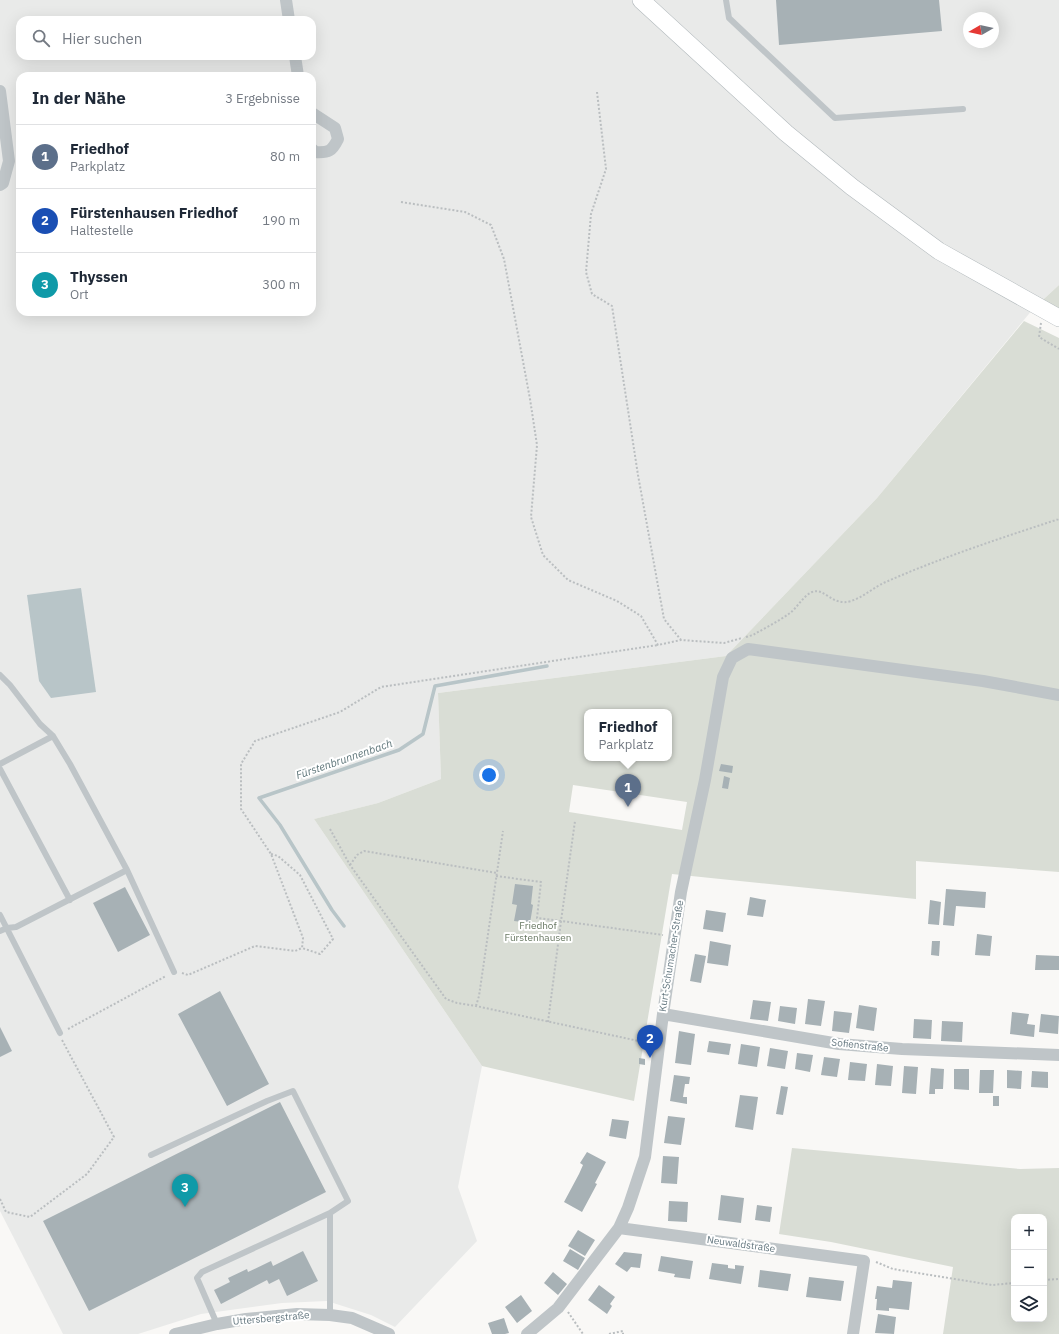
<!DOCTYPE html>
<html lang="de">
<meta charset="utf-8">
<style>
:root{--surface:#fff;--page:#f2f2f3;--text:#1f2937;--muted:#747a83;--line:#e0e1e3;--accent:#1a73e8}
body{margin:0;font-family:"IBM Plex Sans",sans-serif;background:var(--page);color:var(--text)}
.controls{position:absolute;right:12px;bottom:12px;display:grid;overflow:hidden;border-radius:8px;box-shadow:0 4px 16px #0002}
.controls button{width:36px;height:36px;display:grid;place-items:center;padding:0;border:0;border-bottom:1px solid var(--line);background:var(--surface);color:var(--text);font:20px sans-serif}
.compass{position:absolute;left:963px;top:12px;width:36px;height:36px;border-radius:50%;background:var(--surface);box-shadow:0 4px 16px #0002;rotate:261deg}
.you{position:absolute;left:489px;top:775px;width:14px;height:14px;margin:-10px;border:3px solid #fff;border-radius:50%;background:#1a73e8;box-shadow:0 0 0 6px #1a73e833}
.badge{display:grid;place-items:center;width:26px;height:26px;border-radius:50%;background:var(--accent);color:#fff;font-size:13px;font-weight:700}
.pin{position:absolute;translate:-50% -33px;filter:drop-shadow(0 1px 2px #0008)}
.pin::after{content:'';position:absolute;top:21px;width:14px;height:12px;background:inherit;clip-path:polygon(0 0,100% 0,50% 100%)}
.popup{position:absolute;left:584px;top:709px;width:88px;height:52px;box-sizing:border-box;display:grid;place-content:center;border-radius:8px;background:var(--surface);filter:drop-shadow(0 1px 3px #0005);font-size:13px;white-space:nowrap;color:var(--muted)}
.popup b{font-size:15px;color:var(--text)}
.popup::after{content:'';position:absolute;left:50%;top:100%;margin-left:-8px;border:8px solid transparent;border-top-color:var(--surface)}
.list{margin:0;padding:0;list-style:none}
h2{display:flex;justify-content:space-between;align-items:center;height:52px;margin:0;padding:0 16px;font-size:17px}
h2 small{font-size:13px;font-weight:400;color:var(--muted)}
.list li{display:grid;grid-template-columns:26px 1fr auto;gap:12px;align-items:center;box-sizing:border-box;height:64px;padding:0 16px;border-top:1px solid var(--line)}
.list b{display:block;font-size:15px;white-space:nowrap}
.list p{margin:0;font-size:13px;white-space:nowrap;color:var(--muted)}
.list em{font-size:13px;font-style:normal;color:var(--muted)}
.icon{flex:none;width:22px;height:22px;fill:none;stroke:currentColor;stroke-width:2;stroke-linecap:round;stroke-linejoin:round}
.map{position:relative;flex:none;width:1059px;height:1334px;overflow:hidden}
.search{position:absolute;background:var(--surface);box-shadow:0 4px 16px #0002;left:16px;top:16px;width:300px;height:44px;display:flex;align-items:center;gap:10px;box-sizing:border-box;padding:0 14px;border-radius:12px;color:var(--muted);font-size:15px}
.panel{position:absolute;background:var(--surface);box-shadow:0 4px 16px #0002;left:16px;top:72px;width:300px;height:244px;border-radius:12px}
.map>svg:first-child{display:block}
</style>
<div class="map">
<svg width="1059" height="1334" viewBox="0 0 1059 1334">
<rect width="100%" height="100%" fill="#f9f8f6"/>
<path fill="#e9eae9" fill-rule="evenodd" d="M0,0H1059V285L1033,309L877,498L726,656L438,693L441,779L378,803L314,819L482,1066L458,1187L477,1241L395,1327L371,1315L327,1301L282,1303L201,1314L138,1334H63L0,1211ZM969,18H993V42H969ZM20,20H312V56H20ZM20,76H312V312H20Z"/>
<path fill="#d9ddd5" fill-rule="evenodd" d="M1059,285V317L1033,309Z
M1024,321L1059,338V872L916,861V899L672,874L634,1101L482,1066L314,819L378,803L441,779L438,693L726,656L877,498ZM587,712H669V758H587ZM573,785L687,802L682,830L569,812Z
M792,1148L1020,1169L1059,1168V1334H943L953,1267L831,1242L779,1234ZM1014,1217H1044V1319H1014Z"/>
<path fill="#b8c5c8" d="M81,588L96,692L51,698L39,681L27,595Z"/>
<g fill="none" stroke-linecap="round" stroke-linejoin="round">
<path stroke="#b8c5c8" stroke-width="3.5" d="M344,926L332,910L280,825L259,798L399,750L423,734L435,686L547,666"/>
</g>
<path fill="#a7b1b5" d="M776,0H939L942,31L779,45Z
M721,764L733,766L732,773L719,771Z
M724,776L730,778L728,789L722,788Z
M515,884L533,886L531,904L533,905L530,923L514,921L517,905L512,904Z
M125,887L150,935L118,952L93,903Z
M946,889L986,892L985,908L956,906L954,926L943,925Z
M750,897L766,900L763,917L747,915Z
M930,900L941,902L939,925L928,924Z
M706,910L726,913L723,932L703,929Z
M977,934L992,936L990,956L975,955Z
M710,941L731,945L728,966L707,963Z
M932,941H940L939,956L931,955Z
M695,954L706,956L701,983L690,981Z
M1036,955L1059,956V970H1035Z
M220,991L269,1084L227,1106L178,1014Z
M808,999L825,1001L821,1026L805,1024Z
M753,1000L771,1002L768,1021L750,1019Z
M859,1005L877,1008L874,1031L856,1028Z
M780,1006L797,1008L795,1024L778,1021Z
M834,1011L852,1013L849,1033L832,1031Z
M1012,1012L1029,1014L1027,1024L1035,1025L1034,1037L1010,1034Z
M1041,1014L1059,1016L1058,1034L1039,1032Z
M914,1019L932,1020L931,1039L913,1038Z
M942,1021L963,1022L962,1042L941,1041Z
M0,1027L12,1051L0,1057Z
M679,1031L695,1034L691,1065L675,1063Z
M709,1041L731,1044L729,1055L707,1052Z
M741,1044L760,1047L757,1067L738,1064Z
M770,1048L788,1051L785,1069L767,1066Z
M797,1053L813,1055L810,1072L795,1069Z
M824,1057L840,1059L837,1077L821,1075Z
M639,1058L645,1059V1065L639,1064Z
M850,1062L867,1064L865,1081L848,1080Z
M877,1064L893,1066L891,1086L875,1085Z
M904,1066L918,1067L916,1094L902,1093Z
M931,1068L944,1069L943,1089H935V1094H929Z
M954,1069H969V1090L954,1089Z
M980,1070H994L993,1093H979Z
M1007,1070L1022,1071L1021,1089L1007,1088Z
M1032,1071L1048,1072V1088L1031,1087Z
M674,1075L690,1077L689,1084H685L683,1097H687V1104L670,1101Z
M781,1086L788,1087L783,1115L776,1114Z
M740,1095L758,1097L753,1130L735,1127Z
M993,1096H999V1106H993Z
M280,1102L326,1192L89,1311L43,1221Z
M668,1116L685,1118L681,1145L664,1143Z
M612,1119L629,1121L626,1139L609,1136Z
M587,1152L606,1162L595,1183L597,1184L582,1212L564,1202L579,1174L583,1165L580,1163Z
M663,1156L679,1157L677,1184L661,1183Z
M721,1195L744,1198L741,1223L718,1220Z
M669,1201L688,1202L687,1222L668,1221Z
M757,1205L772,1207L770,1222L755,1220Z
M578,1230L595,1240L585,1256L568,1246Z
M570,1249L585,1258L578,1270L563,1261Z
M303,1251L318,1281L287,1296L279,1279L269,1284L267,1280L221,1304L214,1290L230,1282L228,1278L247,1269L248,1272L271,1261L273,1266Z
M624,1252L642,1254L640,1268L631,1267L627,1272L615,1264Z
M661,1256L693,1261L690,1279L674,1277L675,1274L658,1271Z
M712,1263L728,1265V1268L735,1269V1265L744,1266L741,1284L709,1279Z
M760,1270L791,1274L788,1291L758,1287Z
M553,1272L567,1284L558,1295L544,1283Z
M809,1277L844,1281L841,1301L806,1297Z
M893,1280L912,1282L909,1310L889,1308V1311L876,1310L877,1299H875L877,1286L892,1288Z
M599,1285L615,1297L610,1304L612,1306L607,1314L588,1300Z
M521,1295L532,1311L517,1323L505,1307Z
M878,1314L896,1317L894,1334L875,1333Z
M504,1318L509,1333L505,1334H492L488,1323Z"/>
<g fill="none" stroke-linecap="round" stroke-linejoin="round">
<defs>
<path id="secondary" d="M641,0L786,133L852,187L939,251L1059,318"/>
</defs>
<use href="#secondary" stroke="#b2b9bc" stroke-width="18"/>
<path stroke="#babec0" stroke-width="2" stroke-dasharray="2 2" stroke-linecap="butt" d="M597,92L606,169L591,214L586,272L592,294L612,306L638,475L664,619L681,640
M401,202L465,212L491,225L504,259L530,399L537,445L531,517L543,555L568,580L617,601L641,616L658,645L681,640L724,643L742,638
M1041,323L1039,337L1059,349
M746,637L753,635C765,628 779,621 790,613C797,608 803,596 812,592C825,587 832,607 851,601C864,597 875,586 888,581C943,557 1001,538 1059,519
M330,829L350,865L446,999L457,1003L476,1006L648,1043
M271,854L278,856L300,875L333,939L320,954L302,948
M350,865L357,855L364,851L497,873
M496,876L541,882L537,918L561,921L575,821
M182,973L188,975L255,946L295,951L302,948L303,938L271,854L241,809V764L255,741L340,712L381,687L658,645
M476,1006L479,996L503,831
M548,1022L561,921L663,935
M68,1029L166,976
M0,1199L6,1212L30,1217L87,1174L114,1137L62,1040
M876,1262L893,1269L992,1285L1014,1283
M1044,1280L1059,1279
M568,1312L583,1334
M609,1334L623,1331V1334"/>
<path stroke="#bfc5c8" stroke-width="6" d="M726,0L729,18L835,118L963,109
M0,675L10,685L40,724L53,736L70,764L127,870L174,972
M0,764L53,736
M0,769L70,900
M0,915L60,1033
M0,931L7,928L16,927L127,870
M151,1155L267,1101L293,1091L348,1201L330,1213V1315
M217,1324L197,1278L202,1272L330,1213"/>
<path stroke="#bfc5c8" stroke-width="12" d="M286,0L289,20
M295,56L298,76
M0,91L9,161L3,183L0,185
M312,113L335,128L338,139C332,151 329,153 315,152L312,149
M663,1014L839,1044L902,1049L1059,1055
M619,1228L864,1261L853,1334
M175,1334L217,1324L246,1319L297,1314L330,1315L352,1318L389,1334
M527,1334L558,1308L619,1228L628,1208L645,1157L663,1014L681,892L705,780L723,677L732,658L748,649L983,681L1059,695"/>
<use href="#secondary" stroke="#fff" stroke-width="17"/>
</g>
<g text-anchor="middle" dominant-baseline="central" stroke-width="4" stroke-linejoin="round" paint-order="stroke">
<g font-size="10" fill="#697963" stroke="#fff">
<text x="538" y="925">Friedhof<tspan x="538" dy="12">Fürstenhausen</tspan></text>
</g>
<g font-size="10" fill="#657880" stroke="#fff">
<text transform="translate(671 956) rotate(-81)">Kurt-Schumacher-Straße</text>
<text transform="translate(860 1045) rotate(6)">Sofienstraße</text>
<text transform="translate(741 1244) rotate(8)">Neuwaldstraße</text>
<text transform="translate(271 1318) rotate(-5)">Uttersbergstraße</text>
</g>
<g font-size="11" font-style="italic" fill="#5f767a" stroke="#fff">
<text transform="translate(344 759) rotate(-19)">Fürstenbrunnenbach</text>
</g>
</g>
</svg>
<div class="controls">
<button>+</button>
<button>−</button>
<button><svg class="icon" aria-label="layers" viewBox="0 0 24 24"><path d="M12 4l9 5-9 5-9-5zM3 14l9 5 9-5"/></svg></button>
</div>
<svg class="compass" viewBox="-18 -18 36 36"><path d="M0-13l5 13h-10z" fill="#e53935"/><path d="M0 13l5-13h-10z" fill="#747a83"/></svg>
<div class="you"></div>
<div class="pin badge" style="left:628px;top:807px;background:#5c6f8a">1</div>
<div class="popup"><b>Friedhof</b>Parkplatz</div>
<div class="pin badge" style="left:650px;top:1058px;background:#1a4fb4">2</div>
<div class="pin badge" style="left:185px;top:1207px;background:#0f9aa8">3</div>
<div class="search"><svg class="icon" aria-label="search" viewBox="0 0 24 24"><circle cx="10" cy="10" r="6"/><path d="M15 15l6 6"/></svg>Hier suchen</div>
<section class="panel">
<h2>In der Nähe<small>3 Ergebnisse</small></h2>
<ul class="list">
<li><span class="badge" style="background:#5c6f8a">1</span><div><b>Friedhof</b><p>Parkplatz</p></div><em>80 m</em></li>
<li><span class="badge" style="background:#1a4fb4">2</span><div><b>Fürstenhausen Friedhof</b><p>Haltestelle</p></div><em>190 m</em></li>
<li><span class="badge" style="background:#0f9aa8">3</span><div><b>Thyssen</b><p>Ort</p></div><em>300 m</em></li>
</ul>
</section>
</div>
